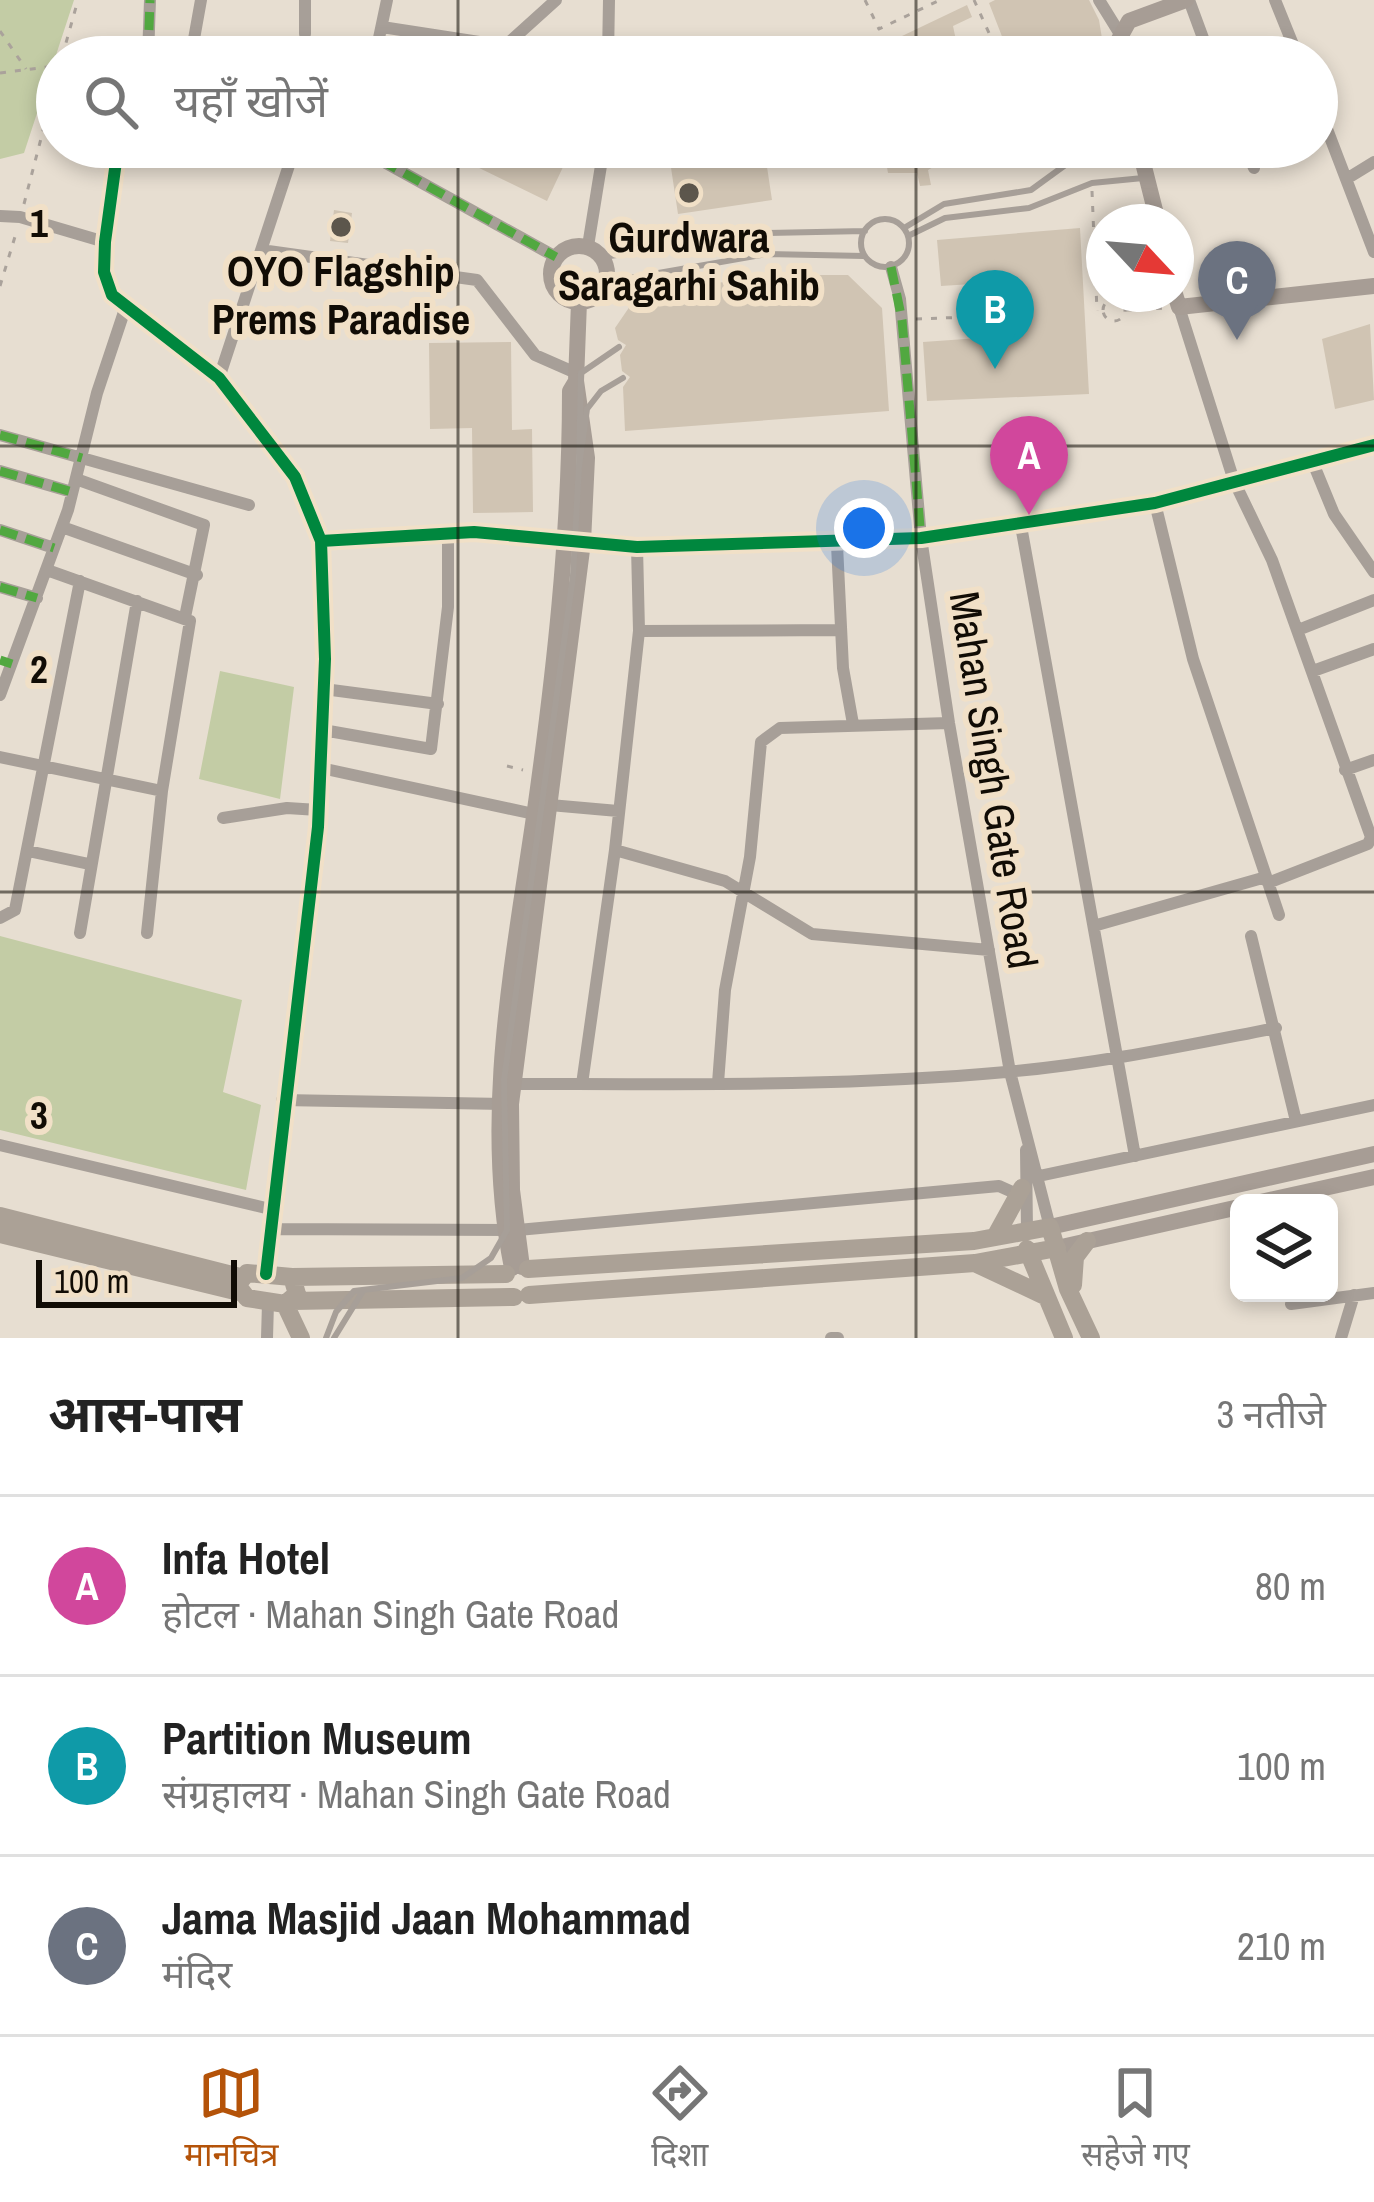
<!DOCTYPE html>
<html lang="hi">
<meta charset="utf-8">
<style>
:root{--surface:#fff;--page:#f2f2f2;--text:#222;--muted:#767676;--line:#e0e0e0;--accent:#b45309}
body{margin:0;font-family:"Archivo Narrow","Noto Sans Devanagari",sans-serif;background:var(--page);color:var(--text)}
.controls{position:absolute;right:36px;bottom:36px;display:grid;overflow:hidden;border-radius:18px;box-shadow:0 6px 18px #0003}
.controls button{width:108px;height:108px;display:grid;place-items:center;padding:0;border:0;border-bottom:3px solid var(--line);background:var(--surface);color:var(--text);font:60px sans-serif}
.compass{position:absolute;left:1086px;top:204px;width:108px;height:108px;border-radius:50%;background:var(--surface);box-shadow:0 6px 18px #0003;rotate:116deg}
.scale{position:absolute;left:36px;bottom:30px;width:201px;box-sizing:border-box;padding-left:12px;border:6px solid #110c05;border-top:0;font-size:33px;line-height:42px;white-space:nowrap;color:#110c05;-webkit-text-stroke:9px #f1e0c7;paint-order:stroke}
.you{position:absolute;left:864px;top:528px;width:42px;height:42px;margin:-30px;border:9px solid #fff;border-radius:50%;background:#1a73e8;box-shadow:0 0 0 18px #1a73e833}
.badge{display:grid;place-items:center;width:78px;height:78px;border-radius:50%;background:var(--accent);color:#fff;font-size:39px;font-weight:700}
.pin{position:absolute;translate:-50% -99px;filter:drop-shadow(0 3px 6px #0008)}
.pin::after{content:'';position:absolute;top:63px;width:42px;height:36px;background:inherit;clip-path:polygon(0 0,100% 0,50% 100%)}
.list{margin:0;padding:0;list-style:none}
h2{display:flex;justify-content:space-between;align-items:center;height:156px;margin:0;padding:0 48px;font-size:51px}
h2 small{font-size:39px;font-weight:400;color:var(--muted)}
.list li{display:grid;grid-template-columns:78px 1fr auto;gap:36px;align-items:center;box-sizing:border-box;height:180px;padding:0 48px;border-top:3px solid var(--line)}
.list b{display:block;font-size:45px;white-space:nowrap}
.list p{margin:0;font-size:39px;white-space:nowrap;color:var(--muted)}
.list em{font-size:39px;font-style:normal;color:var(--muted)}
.icon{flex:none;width:66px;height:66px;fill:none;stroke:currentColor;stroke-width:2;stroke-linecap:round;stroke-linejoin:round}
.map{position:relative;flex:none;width:1374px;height:1338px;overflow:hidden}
.search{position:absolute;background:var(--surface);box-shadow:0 6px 18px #0003;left:36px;right:36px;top:36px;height:132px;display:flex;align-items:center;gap:30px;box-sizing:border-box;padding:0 42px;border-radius:66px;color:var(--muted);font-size:45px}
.sheet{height:696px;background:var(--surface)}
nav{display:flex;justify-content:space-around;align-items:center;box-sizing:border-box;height:168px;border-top:3px solid var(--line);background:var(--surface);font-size:33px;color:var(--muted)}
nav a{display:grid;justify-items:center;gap:6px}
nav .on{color:var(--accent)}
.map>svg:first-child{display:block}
</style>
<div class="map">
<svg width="1374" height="1338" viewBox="0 0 1374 1338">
<rect width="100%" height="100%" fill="#e7ded1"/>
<path fill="#c3cca5" d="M0,0H74L24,153L0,159Z
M220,671L294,687L280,799L199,779Z
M0,936L242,1000L223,1092L261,1105L246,1190L0,1130Z"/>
<path fill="#d0c4b3" d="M995,0H1089L1099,20L1105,57H1010L989,3Z
M967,5L972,17L953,26L957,45L982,42L984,57H858Z
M436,147H560L553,162L563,167L547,201Z
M764,147L772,200L678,214L668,148Z
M915,147H932L937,165L928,170L931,185L920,186L917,173H888L885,156Z
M334,210L352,213L348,243L330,241Z
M1080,228L1089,394L927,401L923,342L1022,335L1019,281L941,286L937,240Z
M798,275H848L882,308L889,411L625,431L623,387L630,377L622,371L620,355L626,345L618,340L615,328L641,290Z
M1370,324L1374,400L1335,409L1322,339Z
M511,342L512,430L532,429L533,512L473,513L472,428L430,429L429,343Z"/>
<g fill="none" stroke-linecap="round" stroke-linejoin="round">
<path stroke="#aaa29b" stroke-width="3" stroke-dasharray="6 9" stroke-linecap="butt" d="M865,0L879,29L940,0
M974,0L1000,57
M0,31L26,69
M62,57L78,0
M0,73L47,67L63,53L77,57
M1041,147L1052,166
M1092,191L1097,311
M24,204L57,77
M0,286L17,230
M1103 310a11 11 0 1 1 22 0a11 11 0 1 1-22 0Z
M1126,310L1165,308
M916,319L1021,315
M507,766L523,770"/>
<path stroke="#a79f98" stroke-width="6" d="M861 243a24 24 0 1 1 48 0a24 24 0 1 1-48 0Z
M904,228L944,204L1031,190L1090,147
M908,236L945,218L1029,208L1092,183L1143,178
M603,257L768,233L865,231
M607,282L767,254L864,256"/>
<path stroke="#a79f98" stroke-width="12" d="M305,0V34
M1099,0L1120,34
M1189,0L1210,57
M1275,0L1298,57
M382,27L505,46L556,0
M194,39L201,0
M148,57L150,0
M375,57L387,0
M432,57L437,38
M608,57L609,0
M1317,103L1374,252
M118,147L105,242L104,272L112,295L219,378L295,477L321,541L325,659L318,827L266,1274
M357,147L556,257
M1245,147L1254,168
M1348,178L1374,162
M0,216L20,217L105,242
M588,246L604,147
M261,250L477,280L535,355L576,373
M891,267L900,299L921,538L949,723L1010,1072L1050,1227
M1179,307L1234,481L1272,560L1371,837L1368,844L1268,883
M219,378L295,147
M0,435L249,505
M1311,458L1334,514L1374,572
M0,471L72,492
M76,479L204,525L185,617
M1155,503L1193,659L1279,915
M1021,526L1135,1156
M62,527L197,575
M0,530L54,548
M321,541L474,532L637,547L921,538L1155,503L1374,445
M837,545L843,668L853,724
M0,587L37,598
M1298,630L1374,600
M639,631L840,630
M1313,671L1374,649
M324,689L438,704
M0,695L68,510L97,393L125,309
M323,730L431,749L448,607V532
M0,757L162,791L190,621L47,570
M321,768L534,814
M1345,770L1374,760
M550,805L618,811
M223,818L287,808L318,810
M615,850L725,881L812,934L989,950
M28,851L89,864
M0,918L15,910L80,581
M1097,925L1266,877
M80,933L137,601
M147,933L162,791
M1251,936L1296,1121
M718,1083L725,990L750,857L761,742L780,728L949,723
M505,1084C672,1084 840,1087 1006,1072C1098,1064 1187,1045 1276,1028
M582,1084L615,850L639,631L637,547
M282,1100L504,1104
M0,1145L270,1209
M1026,1150L1027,1231
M1039,1176L1374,1105
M268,1229L518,1230L999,1186L1017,1194
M1291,1304L1374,1293
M267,1338L268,1303
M831,1338H838
M1341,1338L1354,1295"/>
<path stroke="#a79d95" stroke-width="16" d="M1121,57L1118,41L1129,21L1186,0
M1139,147L1158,222
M551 274a28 28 0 1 1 56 0a28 28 0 1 1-56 0Z
M1175,294L1179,307L1374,286
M1256,1203L1374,1177
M1050,1227L1374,1154
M1057,1248L1239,1207
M522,1267L512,1190L511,1104L583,542L587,458L576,381L579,302
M512,1268C482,1117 512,968 534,817C554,675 570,534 570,391L576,381"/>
<path stroke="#aba196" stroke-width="18" d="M0,1216L240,1277
M0,1234L239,1292
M995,1237L1022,1188
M1027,1249L1064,1338
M977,1264L1043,1295
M528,1269L974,1241L1050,1227L1068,1289L1091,1338
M247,1273L292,1277L297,1294L285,1304L247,1298L237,1285Z
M292,1277L506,1274
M1073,1285L1075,1257L1087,1241
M529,1295L975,1263L1057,1248
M293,1301L514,1297
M285,1304L301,1338"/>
<path stroke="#a79f98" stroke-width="6" d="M579,466L581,373L619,347
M326,1338L336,1312L354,1291L462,1278L491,1258L507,1230L504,1080L573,576L579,466L587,409L601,391L623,378
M334,1338L363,1291"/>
<path stroke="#51a840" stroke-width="9" stroke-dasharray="18 9" stroke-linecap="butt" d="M148,57L150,0
M357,147L556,257
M891,267L902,320L921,538
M0,435L82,458
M0,471L72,492
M0,530L54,548
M0,587L37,598
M0,660L12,664"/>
<defs>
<path id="cycleway" d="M118,147L105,242L104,272L112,295L219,378L295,477L321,541L325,659L318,827L266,1274
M321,541L474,532L637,547L921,538L1155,503L1374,445"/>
</defs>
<use href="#cycleway" stroke="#f1e0c7" stroke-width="20"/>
<use href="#cycleway" stroke="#00873e" stroke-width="12"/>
</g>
<path fill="none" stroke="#110c05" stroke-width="3" stroke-opacity="0.55" d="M458,0V57M916,0V57M458,147V1338M916,147V1338M0,446H1374M0,892H1374"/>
<g fill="#5c564c" stroke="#f1e0c7" stroke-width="4.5">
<circle cx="689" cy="193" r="12"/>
<circle cx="341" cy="227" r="12"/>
</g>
<g text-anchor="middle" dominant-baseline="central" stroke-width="12" stroke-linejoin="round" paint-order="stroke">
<g font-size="42" font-weight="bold" fill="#110c05" stroke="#f1e0c7">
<text x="689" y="237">Gurdwara<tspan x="689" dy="48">Saragarhi Sahib</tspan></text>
<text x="341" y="271">OYO Flagship<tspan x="341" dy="48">Prems Paradise</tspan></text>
</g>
<g font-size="42" fill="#110c05" stroke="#f1e0c7">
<text transform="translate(994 780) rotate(81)">Mahan Singh Gate Road</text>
</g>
</g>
<g font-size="39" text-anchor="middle" font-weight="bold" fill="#110c05" stroke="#f1e0c7" stroke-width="12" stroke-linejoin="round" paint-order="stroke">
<text x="39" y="237">1</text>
<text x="39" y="683">2</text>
<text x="39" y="1129">3</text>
</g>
</svg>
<div class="controls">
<button><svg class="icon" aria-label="layers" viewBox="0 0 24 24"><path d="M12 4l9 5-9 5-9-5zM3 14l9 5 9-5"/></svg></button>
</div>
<svg class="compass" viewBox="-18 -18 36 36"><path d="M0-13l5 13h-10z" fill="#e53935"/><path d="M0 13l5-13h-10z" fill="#767676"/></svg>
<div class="scale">100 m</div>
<div class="you"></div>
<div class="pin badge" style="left:1029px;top:515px;background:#d1479c">A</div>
<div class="pin badge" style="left:995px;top:369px;background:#0f9aa8">B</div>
<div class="pin badge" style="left:1237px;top:340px;background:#6b7280">C</div>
<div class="search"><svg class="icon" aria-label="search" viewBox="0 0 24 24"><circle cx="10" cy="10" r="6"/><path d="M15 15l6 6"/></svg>यहाँ खोजें</div>
</div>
<section class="sheet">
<h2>आस-पास<small>3 नतीजे</small></h2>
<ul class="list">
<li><span class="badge" style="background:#d1479c">A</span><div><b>Infa Hotel</b><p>होटल · Mahan Singh Gate Road</p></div><em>80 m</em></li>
<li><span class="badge" style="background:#0f9aa8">B</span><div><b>Partition Museum</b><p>संग्रहालय · Mahan Singh Gate Road</p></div><em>100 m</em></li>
<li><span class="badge" style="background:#6b7280">C</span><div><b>Jama Masjid Jaan Mohammad</b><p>मंदिर</p></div><em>210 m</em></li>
</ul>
</section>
<nav>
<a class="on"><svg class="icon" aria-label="map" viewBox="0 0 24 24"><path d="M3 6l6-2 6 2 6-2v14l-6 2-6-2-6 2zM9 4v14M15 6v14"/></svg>मानचित्र</a>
<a><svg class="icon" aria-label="directions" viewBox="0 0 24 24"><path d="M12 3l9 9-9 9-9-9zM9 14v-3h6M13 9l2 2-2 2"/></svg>दिशा</a>
<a><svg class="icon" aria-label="saved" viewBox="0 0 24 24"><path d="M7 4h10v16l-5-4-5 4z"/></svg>सहेजे गए</a>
</nav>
